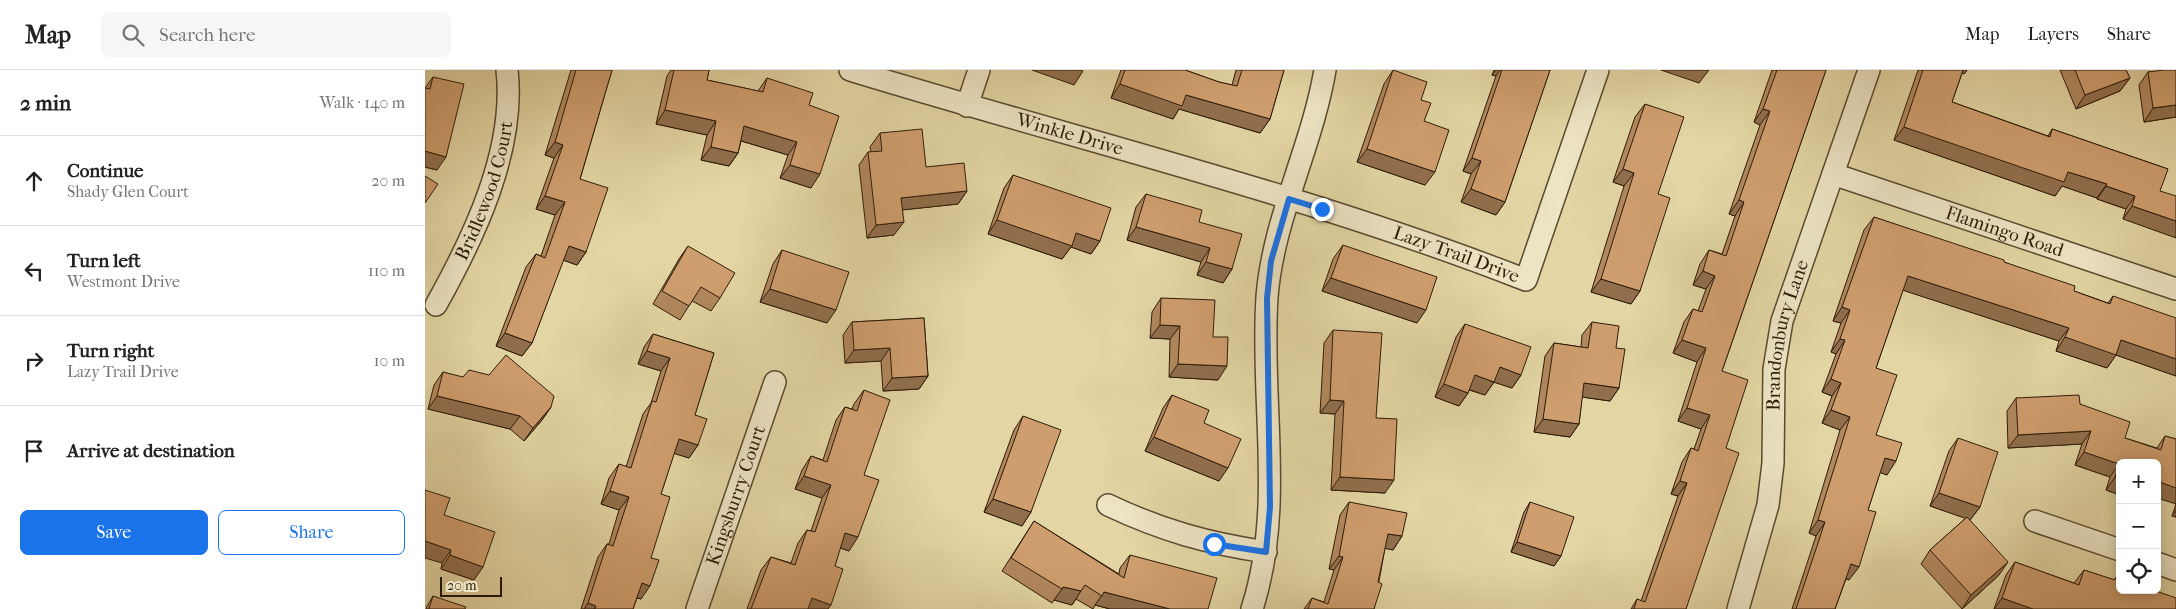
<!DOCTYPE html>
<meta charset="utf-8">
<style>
:root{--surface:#fff;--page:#f6f6f6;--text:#222;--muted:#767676;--line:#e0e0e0;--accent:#1a73e8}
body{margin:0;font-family:"IM FELL French Canon",serif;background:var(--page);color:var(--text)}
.controls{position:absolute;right:15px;bottom:15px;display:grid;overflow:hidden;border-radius:8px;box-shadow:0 2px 12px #0003}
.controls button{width:45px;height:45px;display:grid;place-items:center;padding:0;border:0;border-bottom:1px solid var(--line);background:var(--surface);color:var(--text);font:25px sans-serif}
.scale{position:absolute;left:15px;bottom:12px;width:62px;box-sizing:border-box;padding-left:5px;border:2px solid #2d1b09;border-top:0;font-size:14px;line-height:18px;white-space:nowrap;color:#2d1b09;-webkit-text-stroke:4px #ede4c4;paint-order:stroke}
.stop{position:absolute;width:15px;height:15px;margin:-11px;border:4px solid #1a73e8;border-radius:50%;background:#fff}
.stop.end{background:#1a73e8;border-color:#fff;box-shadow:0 1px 5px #0008}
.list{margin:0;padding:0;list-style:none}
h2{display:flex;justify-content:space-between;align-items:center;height:65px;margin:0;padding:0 20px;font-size:21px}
h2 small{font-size:16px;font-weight:400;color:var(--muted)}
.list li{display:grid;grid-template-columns:32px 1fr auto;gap:15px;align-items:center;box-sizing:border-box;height:90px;padding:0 20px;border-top:1px solid var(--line)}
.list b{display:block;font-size:19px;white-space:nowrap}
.list p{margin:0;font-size:16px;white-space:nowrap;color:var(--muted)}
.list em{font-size:16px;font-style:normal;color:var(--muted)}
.actions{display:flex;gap:10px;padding:15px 20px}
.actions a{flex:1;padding:11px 0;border:1px solid var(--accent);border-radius:8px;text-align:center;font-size:18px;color:var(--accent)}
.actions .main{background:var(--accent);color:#fff}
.icon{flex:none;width:28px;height:28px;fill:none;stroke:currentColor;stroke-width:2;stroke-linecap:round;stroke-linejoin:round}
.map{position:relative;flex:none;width:1751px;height:539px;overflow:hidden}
header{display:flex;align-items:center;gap:30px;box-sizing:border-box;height:70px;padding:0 25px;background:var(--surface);border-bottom:1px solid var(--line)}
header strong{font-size:24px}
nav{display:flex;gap:28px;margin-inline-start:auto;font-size:18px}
.search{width:350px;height:45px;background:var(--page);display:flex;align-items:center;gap:12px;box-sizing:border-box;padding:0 18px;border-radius:8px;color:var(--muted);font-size:19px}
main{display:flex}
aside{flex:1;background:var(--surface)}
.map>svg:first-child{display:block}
</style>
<header>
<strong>Map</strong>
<div class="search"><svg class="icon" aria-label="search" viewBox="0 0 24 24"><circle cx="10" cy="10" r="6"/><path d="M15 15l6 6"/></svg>Search here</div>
<nav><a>Map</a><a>Layers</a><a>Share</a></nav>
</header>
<main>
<aside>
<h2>2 min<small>Walk · 140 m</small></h2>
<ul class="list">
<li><svg class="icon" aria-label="ahead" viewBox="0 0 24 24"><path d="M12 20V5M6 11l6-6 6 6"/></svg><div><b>Continue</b><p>Shady Glen Court</p></div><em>20 m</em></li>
<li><svg class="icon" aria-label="left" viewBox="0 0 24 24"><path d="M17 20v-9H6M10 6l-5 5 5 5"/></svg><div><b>Turn left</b><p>Westmont Drive</p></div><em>110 m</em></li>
<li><svg class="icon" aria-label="right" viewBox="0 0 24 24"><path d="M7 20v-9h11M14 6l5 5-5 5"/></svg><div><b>Turn right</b><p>Lazy Trail Drive</p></div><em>10 m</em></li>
<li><svg class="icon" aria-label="arrive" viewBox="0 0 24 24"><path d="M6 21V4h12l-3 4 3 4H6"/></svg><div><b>Arrive at destination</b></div></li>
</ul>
<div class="actions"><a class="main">Save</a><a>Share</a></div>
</aside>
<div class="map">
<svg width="1751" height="539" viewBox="0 0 1751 539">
<rect width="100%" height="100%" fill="#e3d6a4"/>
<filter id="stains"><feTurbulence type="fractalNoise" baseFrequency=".004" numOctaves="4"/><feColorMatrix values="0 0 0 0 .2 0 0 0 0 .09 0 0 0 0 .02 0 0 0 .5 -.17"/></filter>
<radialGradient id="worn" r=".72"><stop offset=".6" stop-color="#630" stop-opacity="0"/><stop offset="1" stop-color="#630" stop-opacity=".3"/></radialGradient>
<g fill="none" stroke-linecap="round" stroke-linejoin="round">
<defs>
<g id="minor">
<path id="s1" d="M425,0C650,69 881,124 1101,210L1173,0"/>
<path d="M542,36L554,0"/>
<path id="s2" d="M1408,104L1751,219"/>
<path id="s3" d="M11,235C49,167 91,80 82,0"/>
<path d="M683,435C738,461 782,473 841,482"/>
<path d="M1610,451L1695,480"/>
<path d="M1732,493L1751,500"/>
<path id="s4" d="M272,539L350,312"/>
<path d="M827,539C860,436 835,332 842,227C848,149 887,77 900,0"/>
<path id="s5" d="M1313,539L1343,435L1348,393L1349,299L1357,251L1444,0"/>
</g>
</defs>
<use href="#minor" stroke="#5a4a30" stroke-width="24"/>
<use href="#minor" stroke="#ede4c4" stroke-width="21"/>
</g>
<path fill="#b2885f" stroke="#2d1b09" d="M146,0H187L155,109L161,182L152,195L138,190L107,273L97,286L71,276L101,197L111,184L116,186L130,145L111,139L129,88L120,85Z
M246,0H284L282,10L333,21L342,8L384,35L386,118L355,108L363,85L316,71L313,83L304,96L276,90L282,65L231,54L242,6Z
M696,0H760L794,12L807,15L811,0H859L845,49L835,63L754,39L748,49L686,28Z
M968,0L996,30L999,51L1000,115L932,92L959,14Z
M1069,0H1125L1080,132L1071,145L1036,132L1046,104L1038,101L1071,6L1067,5Z
M1347,0H1401L1297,301L1301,378L1261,539H1206L1212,529L1216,531L1253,426L1246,424L1257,392L1266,378L1269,379L1276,359L1253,351L1272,292L1248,283L1259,252L1268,239L1273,241L1281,219L1268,215L1275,194L1284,180L1297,184L1310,146L1304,144L1335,55L1329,52Z
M1493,0H1542L1539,4L1537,3L1527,32L1623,66L1627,59L1743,99L1698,149L1701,139L1672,129V128L1637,116L1630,126L1469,70Z
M1635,0H1701L1705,8L1695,21L1651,39Z
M1751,0V47L1719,52L1714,15L1723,2Z
M8,7L12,100L0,97V18Z
M1220,34L1233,124L1215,221L1206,234L1166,222L1199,116L1188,112L1210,47Z
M455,63L501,97L542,121L533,134L477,140L469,165L442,168L434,95L443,82H446L445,77Z
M588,105L675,171L666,184L646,177L637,189L563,164L579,118Z
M721,124L774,152L807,199L798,213L772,205L776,192L702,170L711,137Z
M1449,147L1579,192L1649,221L1683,233L1688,226L1751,306L1691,285L1682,298L1631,281L1634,271L1478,220L1451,298V365L1462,405L1455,402L1443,440L1424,510L1421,509L1410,539H1367L1391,466L1384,463L1415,360L1397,353L1407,326L1397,322L1411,284L1406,282L1416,253L1408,251L1439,160Z
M918,175L992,253L897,221L908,189Z
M263,176L295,228L286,241L267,231L255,250L228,234L254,189Z
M357,180L402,253L335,232L348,194Z
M736,228L788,267L793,310L744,307L745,269L725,268L727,242Z
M499,248L503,306L494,319L458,321L456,291L420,293L418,265L427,252Z
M1167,252L1191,278L1194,318L1185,331L1157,327L1154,354L1145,367L1109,362L1120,286L1129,273L1156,277L1157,265Z
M1040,254L1096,305L1087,318L1069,312L1060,325L1044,320L1043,323L1034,336L1010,327L1031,267Z
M908,260L951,348L960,423L906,420L910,344L895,343L899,273Z
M228,264L289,283L270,345L273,375L264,388L249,383L236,424L226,488L216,529L212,528L208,539H156L173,487L182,474H184L194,440L176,434L184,408L194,394L201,397L218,344L226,333L236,301L213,294L219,277Z
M18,302L126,337L117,350L99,371L85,359L3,339L9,315Z
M439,320V405L424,481L415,478L410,496L403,539H322L336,500L346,487L366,493L373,473L382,460L386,461L397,428L370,419L377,400L386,386L398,390L411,350L420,337L427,339L429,334Z
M747,325L779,353L794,411L720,381L738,338Z
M1591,328L1655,334L1700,368L1732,378L1740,366L1751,369V447L1747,446L1751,434L1695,393V425L1681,420L1685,407L1650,395L1657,374L1583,378L1582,341Z
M598,346L606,442L597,456L559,442L589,360Z
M1533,368L1555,437L1545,450L1574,505L1537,539L1496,494L1505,480L1541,448L1505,436L1524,381Z
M924,432L977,466L968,480L960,478L949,539H879L887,528L899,532L909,500L904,499L915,445Z
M1105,432L1136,486L1129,496L1086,482L1099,442Z
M19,445L49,510L16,499L17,493Z
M609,451L694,504L695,498L705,485L783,539H685L670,535L668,539L651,529L647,535L629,530L627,533L577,501Z
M1590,492L1649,513L1659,500L1689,510L1691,507L1751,539H1569L1581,505Z
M8,526L40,539H1L2,536Z"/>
<path fill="#916f4d" stroke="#2d1b09" d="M607,0H655L658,1L649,15Z
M1071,0H1075L1071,6L1067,5Z
M1236,0H1284L1274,13Z
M1534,0H1542L1539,4L1533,1Z
M1705,8L1695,21L1651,39L1660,25Z
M695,14L761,25L845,49L835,63L754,39L748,49L686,28Z
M1751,35V47L1719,52L1728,38Z
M1338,39L1345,41L1335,55L1329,52Z
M240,40L291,51L282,65L231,54Z
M319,56L372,72L363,85L310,69Z
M1479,57L1643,102L1682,114L1672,128L1637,116L1630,126L1469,70Z
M130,72L138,75L129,88L120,85Z
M286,77L313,83L304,96L276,90Z
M942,79L1010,102L1000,115L932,92Z
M0,81L21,87L12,100L0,97Z
M1047,88L1056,91L1046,104L1038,101Z
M365,95L395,104L386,118L355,108Z
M1198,99L1209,103L1199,116L1188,112Z
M1681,116L1710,126L1701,139L1672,129Z
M1046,119L1080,132L1071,145L1036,132Z
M542,121L533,134L467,141L476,128Z
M120,126L140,132L130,145L111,139Z
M1314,130L1319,132L1310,146L1304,144Z
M1707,136L1751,151V168L1698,149Z
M572,150L651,163L675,171L666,184L646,177L637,189L563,164Z
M479,152L469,165L442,168L451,155Z
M711,157L785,178L776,192L702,170Z
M144,176L161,182L152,195L135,189Z
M781,192L807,199L798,213L772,205Z
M1278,201L1290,206L1281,219L1268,215Z
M1483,206L1644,258L1634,271L1474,219Z
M906,208L1001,240L992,253L897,221Z
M1176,209L1215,221L1206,234L1166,222Z
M345,219L411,240L402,253L335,232Z
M1417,237L1425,240L1416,253L1408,251Z
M735,255L755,256L745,269L725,268Z
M80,263L107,273L97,286L71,276Z
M1640,267L1696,270L1751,289V306L1691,285L1682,298L1631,281Z
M1415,269L1420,270L1411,284L1406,282Z
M1257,270L1281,278L1272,292L1248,283Z
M465,278L456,291L420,293L429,280Z
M222,281L245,288L236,301L213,294Z
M753,294L802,296L793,310L744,307Z
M1075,297L1096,305L1087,318L1065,311Z
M1050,305L1069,312L1060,325L1040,318Z
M503,306L494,319L458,321L467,308Z
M1406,309L1416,313L1407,326L1397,322Z
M1159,313L1194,318L1185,331L1150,326Z
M1019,314L1043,323L1034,336L1010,327Z
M12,326L95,346L85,359L3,339Z
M905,330L919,331L910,344L895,343Z
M126,337L117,350L99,371L108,358Z
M1262,338L1285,345L1276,359L1253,351Z
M1406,340L1425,347L1415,360L1397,353Z
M1118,349L1154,354L1145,367L1109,362Z
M1666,361L1657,374L1583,378L1593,365Z
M729,367L803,398L794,411L720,381Z
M254,369L273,375L264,388L244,382Z
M1659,382L1694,394L1685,407L1650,395Z
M1460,388L1471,391L1462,405L1450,401Z
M379,406L406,415L397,428L370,419Z
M915,407L969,410L960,423L906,420Z
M1690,407L1695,408V425L1681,420Z
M1255,411L1262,413L1253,426L1246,424Z
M1732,411L1751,418V434L1732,428Z
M185,421L204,427L194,440L176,434Z
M1514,423L1555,437L1545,450L1505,436Z
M568,429L606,442L597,456L559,442Z
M1751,440V447L1747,446Z
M1393,450L1400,452L1391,466L1384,463Z
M420,463L433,467L424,481L411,476Z
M963,464L977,466L968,480L953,477Z
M0,471L26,480L17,493L0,488Z
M1092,472L1136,486L1129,496L1086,482Z
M25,485L58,497L49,510L16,499Z
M914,486L918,487L909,500L904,499Z
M1583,492L1574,505L1537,539L1546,525Z
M1426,494L1434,497L1424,510L1417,507Z
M217,513L225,516L216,529L207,526Z
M638,517L656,521L647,535L629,530L637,519Z
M679,522L745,539H685L670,535Z
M387,528L406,535L403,539H379Z
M1577,528L1608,539H1569Z
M163,533L171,536L169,539H159Z"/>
<path fill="#cf9e6e" stroke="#2d1b09" d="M151,0H187L155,109L183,118L161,182L144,176L107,273L80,263L111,184L120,188L140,132L120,126L138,75L130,72Z
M249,0H284L282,10L338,22L342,8L388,23L384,35L414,46L395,104L365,95L372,72L319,56L313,83L286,77L291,51L240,40Z
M700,0H760L794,12L812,16L817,0H859L845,49L761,25L757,36L695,14Z
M968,0L1002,12L996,30L1006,33L999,51L1024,60L1010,102L942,79Z
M1077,0H1125L1080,132L1046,119L1056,91L1047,88Z
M1352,0H1401L1297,301L1323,310L1301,378L1314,383L1261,539H1209L1212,529L1220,532L1262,413L1255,411L1266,378L1273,381L1285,345L1262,338L1281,278L1257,270L1268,239L1277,242L1290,206L1278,201L1284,180L1301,186L1319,132L1314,130L1345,41L1338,39Z
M1498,0H1538L1527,32L1625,67L1627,59L1743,99L1735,121L1751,126V151L1707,136L1710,126L1681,116L1682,114L1643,102L1639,112L1479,57Z
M1650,0H1701L1705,8L1660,25Z
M1739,0H1751V35L1728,38L1723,2Z
M8,7L39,14L21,87L0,81V18L5,19Z
M1220,34L1259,47L1233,124L1245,128L1215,221L1176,209L1209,103L1198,99Z
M497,59L501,97L539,93L542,121L476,128L479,152L451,155L443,82L457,81L455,63Z
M588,105L686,138L675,171L651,163L647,176L572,150Z
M0,106L13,114L0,133Z
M721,124L777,140L774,152L817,164L807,199L781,192L785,178L711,157Z
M1449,147L1579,190V192L1650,216L1649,221L1685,234L1688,226L1751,248V289L1696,270L1691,285L1640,267L1644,258L1483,206L1451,298L1472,305L1451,365L1477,373L1471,391L1460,388L1443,440L1451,442L1434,497L1426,494L1410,539H1371L1400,452L1393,450L1425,347L1406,340L1416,313L1406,309L1420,270L1415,269L1425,240L1417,237Z
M918,175L1012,207L1001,240L906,208Z
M263,176L310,203L295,228L276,217L264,236L237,221Z
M357,180L424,202L411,240L345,219Z
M736,228L790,230L788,267H803L802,296L753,294L755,256L735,255Z
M499,248L503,306L467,308L465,278L429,280L427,252Z
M1167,252L1194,256L1191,278L1200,279L1194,318L1159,313L1154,354L1118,349L1129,273L1163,278Z
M1040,254L1106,277L1096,305L1075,297L1069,312L1050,305L1043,323L1019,314Z
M908,260L957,263L951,348L972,349L969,410L915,407L919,331L905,330Z
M228,264L289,283L270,345L282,349L273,375L254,369L236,424L245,427L226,488L234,490L225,516L217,513L208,539H170L171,536L163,533L182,474L188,476L204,427L185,421L194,394L206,398L227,331L231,332L245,288L222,281Z
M81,285L129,326L126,337L108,358L95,346L12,326L18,302L38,307L44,300L64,305Z
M439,320L465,330L439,405L454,410L433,467L420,463L410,496L418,499L406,535L387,528L383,539H326L346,487L370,495L382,460L390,462L406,415L379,406L386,386L402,392L420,337L432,341Z
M747,325L784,340L779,353L816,369L803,398L729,367Z
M1654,325L1655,334L1705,352L1700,368L1736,380L1740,366L1751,369V418L1732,411V393H1695V408L1690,407L1694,394L1659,382L1666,361L1593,365L1591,328Z
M598,346L636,360L606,442L568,429Z
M1533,368L1573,382L1555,437L1514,423Z
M0,420L25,428L19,445L70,462L58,497L25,485L26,480L0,471Z
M924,432L982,443L977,466L963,464L953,512L957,514L949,539H883L887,528L903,534L918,487L914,486Z
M1105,432L1149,447L1136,486L1092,472Z
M1542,447L1583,492L1546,525L1505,480Z
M609,451L699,508L705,485L792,508L783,539H745L679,522L677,526L660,515L656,521L638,517L637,519L586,488Z
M1590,492L1654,515L1659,500L1690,510L1691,507L1695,509V520H1728L1751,528V539H1608L1577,528Z
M8,526L41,537L40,539H4Z"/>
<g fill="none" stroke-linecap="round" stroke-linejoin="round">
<path stroke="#1a73e8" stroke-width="6" d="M789,474L841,482L845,437L842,228L846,191L864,129L897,139"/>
</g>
<g text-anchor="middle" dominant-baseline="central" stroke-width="4" stroke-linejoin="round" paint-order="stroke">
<g font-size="19" fill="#2d1b09" stroke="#ede4c4">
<text stroke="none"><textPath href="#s1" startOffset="229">Winkle Drive</textPath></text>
<text stroke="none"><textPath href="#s3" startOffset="125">Bridlewood Court</textPath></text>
<text stroke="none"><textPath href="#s2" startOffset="181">Flamingo Road</textPath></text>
<text stroke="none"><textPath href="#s1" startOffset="634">Lazy Trail Drive</textPath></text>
<text stroke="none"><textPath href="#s5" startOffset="280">Brandonbury Lane</textPath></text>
<text stroke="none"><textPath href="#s4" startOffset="120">Kingsburry Court</textPath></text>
</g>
</g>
<rect width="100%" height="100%" filter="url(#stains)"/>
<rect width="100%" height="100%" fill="url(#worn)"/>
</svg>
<div class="controls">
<button>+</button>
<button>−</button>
<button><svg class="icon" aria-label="locate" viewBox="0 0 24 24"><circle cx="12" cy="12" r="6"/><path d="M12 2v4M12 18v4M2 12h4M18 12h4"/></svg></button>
</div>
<div class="scale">20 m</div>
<div class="stop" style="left:789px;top:474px"></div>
<div class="stop end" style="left:897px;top:139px"></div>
</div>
</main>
